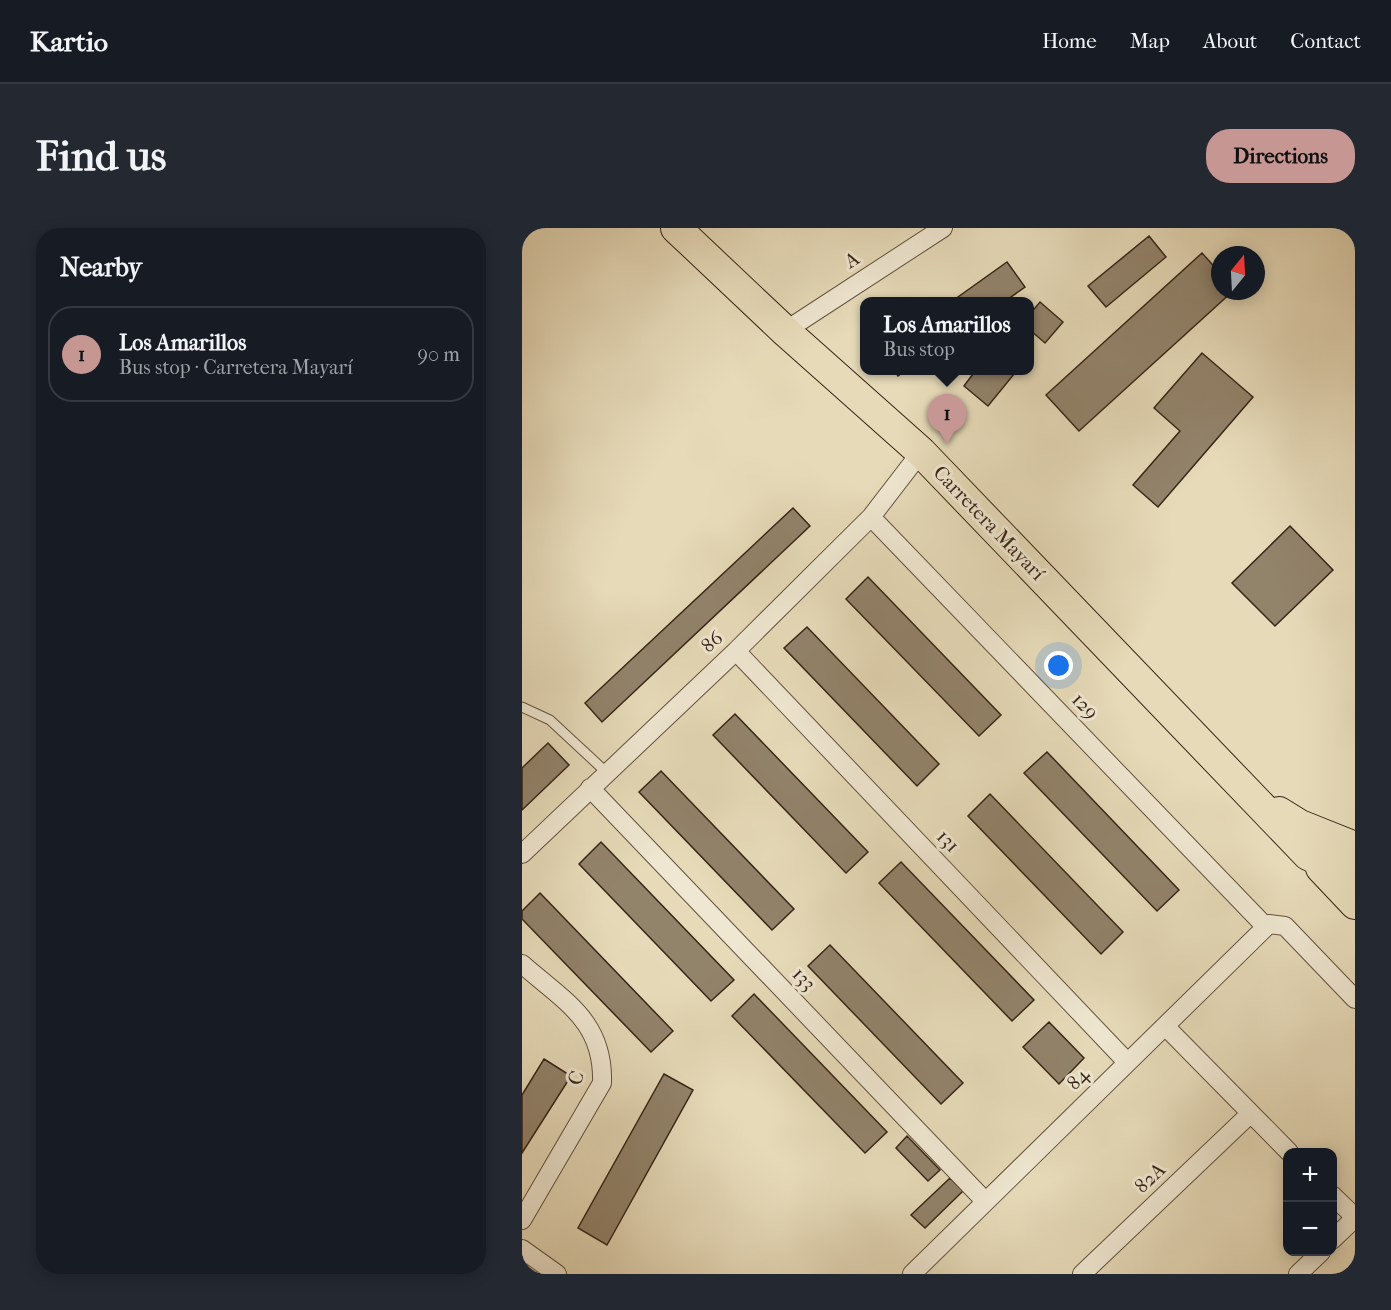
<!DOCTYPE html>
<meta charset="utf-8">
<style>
:root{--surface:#171b24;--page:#242831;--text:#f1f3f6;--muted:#9ea1a6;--line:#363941;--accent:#c59692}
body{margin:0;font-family:"IM FELL French Canon",serif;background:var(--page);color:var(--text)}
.controls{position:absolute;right:18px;bottom:18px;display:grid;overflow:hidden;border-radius:12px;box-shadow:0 3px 15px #0003}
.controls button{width:54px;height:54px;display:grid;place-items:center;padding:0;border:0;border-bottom:2px solid var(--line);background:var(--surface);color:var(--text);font:30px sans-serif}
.compass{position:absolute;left:689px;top:18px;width:54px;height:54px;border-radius:50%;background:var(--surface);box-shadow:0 3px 15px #0003;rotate:18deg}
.you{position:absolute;left:537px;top:438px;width:21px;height:21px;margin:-15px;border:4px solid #fff;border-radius:50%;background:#1a73e8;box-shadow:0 0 0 9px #1a73e833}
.badge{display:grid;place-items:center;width:39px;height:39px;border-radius:50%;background:var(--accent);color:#111;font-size:20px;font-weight:700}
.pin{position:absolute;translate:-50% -50px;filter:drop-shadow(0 2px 3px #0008)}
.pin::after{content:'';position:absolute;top:32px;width:21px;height:18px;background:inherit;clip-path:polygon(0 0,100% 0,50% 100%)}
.popup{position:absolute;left:338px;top:69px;width:174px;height:78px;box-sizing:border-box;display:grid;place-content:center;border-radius:12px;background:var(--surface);filter:drop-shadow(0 2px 4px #0005);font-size:20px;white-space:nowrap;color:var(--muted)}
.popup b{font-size:22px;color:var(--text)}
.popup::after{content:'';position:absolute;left:50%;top:100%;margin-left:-12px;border:12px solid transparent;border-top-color:var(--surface)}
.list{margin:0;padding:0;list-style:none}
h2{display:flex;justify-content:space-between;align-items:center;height:78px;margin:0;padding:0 24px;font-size:26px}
h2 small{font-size:20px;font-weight:400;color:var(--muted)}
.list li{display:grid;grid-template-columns:39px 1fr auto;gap:18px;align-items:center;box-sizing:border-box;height:96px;margin:0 12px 12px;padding:0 12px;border:2px solid var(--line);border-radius:24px}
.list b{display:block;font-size:22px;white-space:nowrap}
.list p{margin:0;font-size:20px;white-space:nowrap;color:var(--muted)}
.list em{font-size:20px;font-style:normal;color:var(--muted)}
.map{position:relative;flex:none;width:833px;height:1046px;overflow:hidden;border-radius:24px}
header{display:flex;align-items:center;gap:36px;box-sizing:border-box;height:84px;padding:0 30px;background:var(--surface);border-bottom:2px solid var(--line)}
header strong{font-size:28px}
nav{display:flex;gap:33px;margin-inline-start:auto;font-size:21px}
.intro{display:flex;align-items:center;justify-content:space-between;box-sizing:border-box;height:144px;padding:0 36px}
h1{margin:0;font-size:42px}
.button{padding:15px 27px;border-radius:24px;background:var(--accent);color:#111;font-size:21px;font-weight:700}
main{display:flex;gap:36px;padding:0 36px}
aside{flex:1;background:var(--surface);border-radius:24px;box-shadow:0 3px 15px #0003}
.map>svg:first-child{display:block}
</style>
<header>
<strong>Kartio</strong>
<nav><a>Home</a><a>Map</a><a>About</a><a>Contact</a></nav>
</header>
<div class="intro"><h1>Find us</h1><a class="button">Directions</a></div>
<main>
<aside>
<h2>Nearby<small></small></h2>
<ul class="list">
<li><span class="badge">1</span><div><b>Los Amarillos</b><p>Bus stop · Carretera Mayarí</p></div><em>90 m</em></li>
</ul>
</aside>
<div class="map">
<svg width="833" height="1046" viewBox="0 0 833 1046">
<rect width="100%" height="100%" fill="#e6dab8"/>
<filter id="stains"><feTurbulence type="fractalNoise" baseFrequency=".00333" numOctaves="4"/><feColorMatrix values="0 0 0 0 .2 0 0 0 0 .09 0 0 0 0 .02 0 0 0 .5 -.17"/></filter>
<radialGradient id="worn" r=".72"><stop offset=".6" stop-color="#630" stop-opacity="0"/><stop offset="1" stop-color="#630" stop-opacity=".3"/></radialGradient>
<path fill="#92836b" stroke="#372517" stroke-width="1.5" d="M627,8L644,29L584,79L566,58Z
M680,25L698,45V63H711L557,203L524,167Z
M485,34L503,59L482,74H429Z
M518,74L541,94L523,115L508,102V86Z
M680,125L731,169L636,279L611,257L658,203L632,180Z
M372,142H384L376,148Z
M454,142H487L492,146L466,178L442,158Z
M271,280L288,298L80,494L63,475Z
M768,298L811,342L753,398L710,355Z
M346,349L479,487L457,508L324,371Z
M285,399L417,536L395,558L262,420Z
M213,486L346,624L324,645L191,507Z
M26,515L47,537L0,582V540Z
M525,524L657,662L635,683L502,545Z
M139,543L272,681L250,702L117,564Z
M468,566L601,704L579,726L446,588Z
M79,614L212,752L189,773L57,636Z
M379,634L512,772L490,793L357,655Z
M18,665L151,803L129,824L0,691V683Z
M308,717L441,855L419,876L286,738Z
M232,766L365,904L343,925L210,788Z
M527,794L562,830L537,856L501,819Z
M22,831L49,848L0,925V867Z
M142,846L171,862L85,1017L56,1000Z
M385,908L418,942L406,953L374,920Z
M428,950L441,963L403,1000L389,987Z"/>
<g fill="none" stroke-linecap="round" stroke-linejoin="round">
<defs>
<path id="lane" d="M0,479L28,492L84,544"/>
<path id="street" d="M263,103L421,0
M349,289L744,699
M214,423L605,834
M68,560L463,973
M0,626L214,423L349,289L399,224
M0,736C42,773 82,793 80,855L0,992
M644,799L767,924
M810,967L833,989
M810,1012L833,990
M0,1021L35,1046
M390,1046L747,696L763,698L833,771
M560,1046L728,886
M776,1046L799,1024"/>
<path id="primary" d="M154,0L263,103L399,224L786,627L833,650
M757,584L778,597L833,619
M799,640L833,676"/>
</defs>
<use href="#lane" stroke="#63523f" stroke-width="11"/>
<use href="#street" stroke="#63523f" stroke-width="20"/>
<use href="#primary" stroke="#372517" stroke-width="32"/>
<use href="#lane" stroke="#efe7d1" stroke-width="9"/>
<use href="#street" stroke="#efe7d1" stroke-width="18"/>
<use href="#primary" stroke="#e6dab8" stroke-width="30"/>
</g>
<g text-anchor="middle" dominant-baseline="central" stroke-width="6" stroke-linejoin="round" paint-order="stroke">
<g font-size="20" fill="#372517" stroke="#efe7d1">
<text transform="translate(330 32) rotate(-33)">A</text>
<text transform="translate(467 295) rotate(46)">Carretera Mayarí</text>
<text transform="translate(190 414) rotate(-43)">86</text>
<text transform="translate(563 478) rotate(46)">129</text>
<text transform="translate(426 613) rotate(46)">131</text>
<text transform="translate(282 751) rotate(46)">133</text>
<text transform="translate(54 850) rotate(-71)">C</text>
<text transform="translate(556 851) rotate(-45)">84</text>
<text transform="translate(628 950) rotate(-44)">82A</text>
</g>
</g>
<rect width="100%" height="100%" filter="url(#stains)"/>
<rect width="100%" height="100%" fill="url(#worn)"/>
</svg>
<div class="controls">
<button>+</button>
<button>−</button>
</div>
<svg class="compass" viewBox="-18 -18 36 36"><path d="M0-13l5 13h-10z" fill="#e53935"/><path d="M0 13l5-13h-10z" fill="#9ea1a6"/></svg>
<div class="you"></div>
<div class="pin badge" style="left:425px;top:216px">1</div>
<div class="popup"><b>Los Amarillos</b>Bus stop</div>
</div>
</main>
